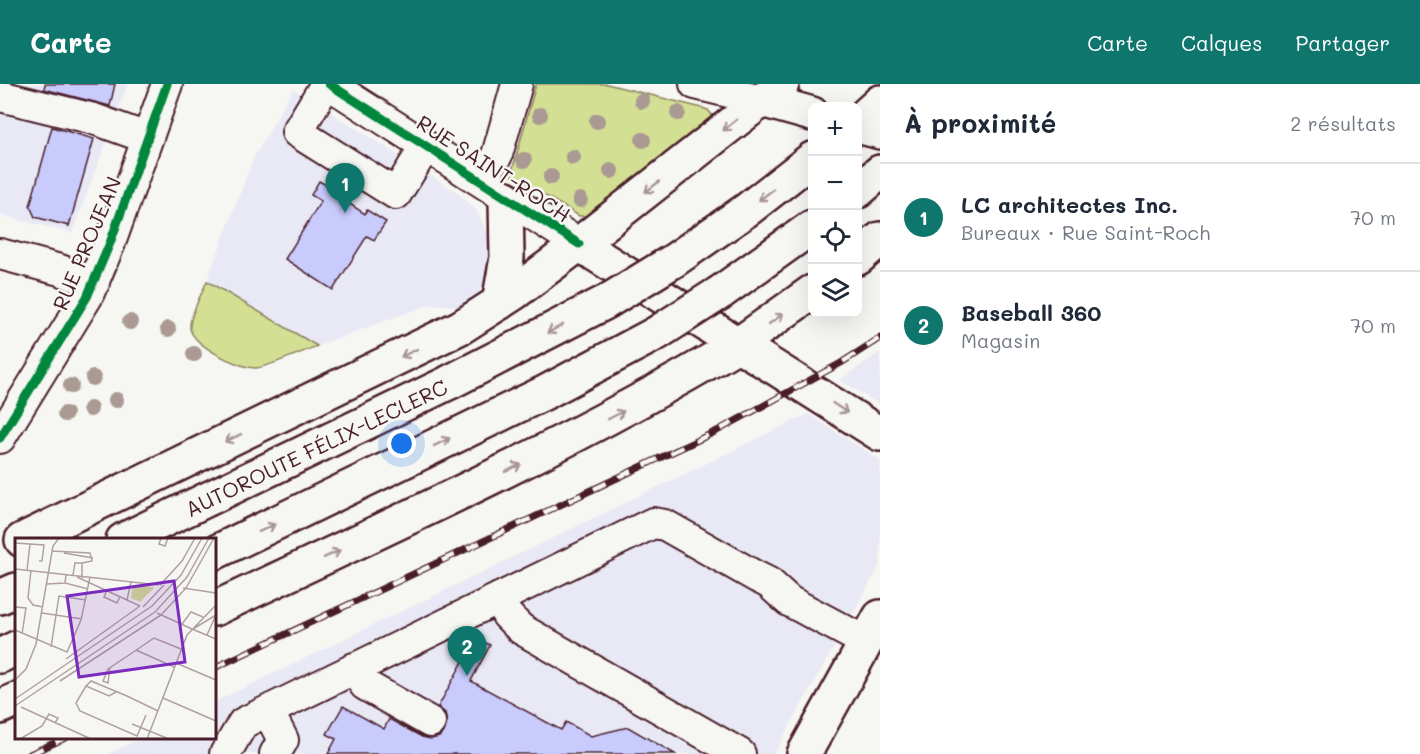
<!DOCTYPE html>
<html lang="fr">
<meta charset="utf-8">
<style>
:root{--surface:#fff;--page:#f2f2f3;--text:#1f2937;--muted:#747a83;--line:#e0e1e3;--accent:#0f766e}
body{margin:0;font-family:Mali,sans-serif;background:var(--page);color:var(--text)}
.controls{position:absolute;right:18px;top:18px;display:grid;overflow:hidden;border-radius:12px;box-shadow:0 6px 24px #0002}
.controls button{width:54px;height:54px;display:grid;place-items:center;padding:0;border:0;border-bottom:2px solid var(--line);background:var(--surface);color:var(--text);font:30px sans-serif}
.you{position:absolute;left:402px;top:360px;width:21px;height:21px;margin:-15px;border:4px solid #fff;border-radius:50%;background:#1a73e8;box-shadow:0 0 0 9px #1a73e833}
.badge{display:grid;place-items:center;width:39px;height:39px;border-radius:50%;background:var(--accent);color:#fff;font-size:20px;font-weight:700}
.pin{position:absolute;translate:-50% -50px;filter:drop-shadow(0 2px 3px #0008)}
.pin::after{content:'';position:absolute;top:32px;width:21px;height:18px;background:inherit;clip-path:polygon(0 0,100% 0,50% 100%)}
.list{margin:0;padding:0;list-style:none}
h2{display:flex;justify-content:space-between;align-items:center;height:78px;margin:0;padding:0 24px;font-size:26px}
h2 small{font-size:20px;font-weight:400;color:var(--muted)}
.list li{display:grid;grid-template-columns:39px 1fr auto;gap:18px;align-items:center;box-sizing:border-box;height:108px;padding:0 24px;border-top:2px solid var(--line)}
.list b{display:block;font-size:22px;white-space:nowrap}
.list p{margin:0;font-size:20px;white-space:nowrap;color:var(--muted)}
.list em{font-size:20px;font-style:normal;color:var(--muted)}
.icon{flex:none;width:33px;height:33px;fill:none;stroke:currentColor;stroke-width:2;stroke-linecap:round;stroke-linejoin:round}
.map{position:relative;flex:none;width:880px;height:670px;overflow:hidden}
header{display:flex;align-items:center;gap:36px;box-sizing:border-box;height:84px;padding:0 30px;background:var(--accent);color:#fff}
header strong{font-size:28px}
nav{display:flex;gap:33px;margin-inline-start:auto;font-size:21px}
main{display:flex}
aside{flex:1;background:var(--surface)}
.map>svg:first-child{display:block}
</style>
<header>
<strong>Carte</strong>
<nav><a>Carte</a><a>Calques</a><a>Partager</a></nav>
</header>
<main>
<div class="map">
<svg width="880" height="670" viewBox="0 0 880 670">
<rect width="100%" height="100%" fill="#f6f6f2"/>
<filter id="ink" filterUnits="userSpaceOnUse"><feTurbulence type="fractalNoise" baseFrequency=".0167" numOctaves="2"/><feDisplacementMap in="SourceGraphic" scale="12" xChannelSelector="R" yChannelSelector="G"/><feConvolveMatrix kernelMatrix="1 2 1 2 8 2 1 2 1" color-interpolation-filters="sRGB"/></filter>
<g filter="url(#ink)">
<path fill="#e8e9f5" d="M0,0H128L72,149L0,131Z
M293,5L457,108L477,127L488,151V176L493,177L485,201L478,212L468,223L431,220L317,262L207,197L253,75Z
M880,268V321L840,296Z
M808,330L880,376V481L774,670H108L142,654H214L215,618Z"/>
<path fill="#d3e093" stroke="#8e805f" stroke-width="1.5" d="M536,0H607L702,24L708,26L712,31L711,34L587,132H579L511,91Z
M207,197L317,262C305,267 265,284 256,284C239,284 188,260 190,241C191,229 202,209 207,197Z"/>
<path fill="#c9cbfd" stroke="#4a1f2b" stroke-width="1.5" d="M45,0H115L110,22L44,5Z
M52,43L94,55L69,142L35,133L30,122Z
M319,97L335,106L334,110L365,130L367,126L386,138L374,156L367,152L333,206L285,175L321,117L311,111Z
M476,554L490,561L471,597L561,646L566,638L591,652L628,643L675,670H328L336,655L327,650L343,622L384,645L389,635L422,653L431,655L439,653L445,646L447,637L445,629L438,623Z"/>
<g fill="none" stroke-linecap="round" stroke-linejoin="round">
<defs>
<path id="minor" d="M326,0L297,48L396,110L426,62
M329,0L579,160
M695,0L762,16
M0,12L94,35L147,54
M482,98L497,71L517,0
M0,170L60,186L94,199
M0,354L87,213L110,159L167,0
M499,514L507,531L521,545L740,670
M354,584L365,601L430,638
M268,627L283,656L275,670
M225,670L243,639L653,439L665,441L755,492L769,499L789,517L866,558"/>
<path id="major" d="M812,30L762,16L579,160L880,350
M858,42L880,48
M858,174L880,155
M739,260L812,208
M804,670L880,533"/>
<g id="highway">
<path d="M762,16L782,0"/>
<path d="M858,38L880,18"/>
<path d="M858,107L880,88"/>
<path d="M673,177L748,125L812,75"/>
<path d="M721,208L812,143"/>
<path d="M499,219L507,174L506,114"/>
<path d="M22,456L461,243L514,209L579,160"/>
<path id="s1" d="M123,456L448,299L606,218"/>
<path d="M214,469L546,308L657,249"/>
<path d="M0,513L16,506"/>
<path d="M214,525C393,441 570,361 739,260"/>
<path d="M0,572L16,564"/>
<path d="M0,623L16,616"/>
</g>
</defs>
<use href="#minor" stroke="#4a1f2b" stroke-width="34"/>
<use href="#major" stroke="#4a1f2b" stroke-width="38"/>
<use href="#highway" stroke="#4a1f2b" stroke-width="38"/>
<use href="#minor" stroke="#f6f6f2" stroke-width="30"/>
<use href="#major" stroke="#f6f6f2" stroke-width="33"/>
<use href="#highway" stroke="#f6f6f2" stroke-width="33"/>
<defs>
<path id="rail" d="M214,584L717,347L841,279L880,254
M30,670L65,654"/>
</defs>
<use href="#rail" stroke="#4a1f2b" stroke-width="7"/>
<use href="#rail" stroke="#f6f6f2" stroke-width="4.5" stroke-dasharray="14" stroke-linecap="butt"/>
<defs>
<path id="highway-bridge" d="M606,218L673,177
M657,249L721,208"/>
</defs>
<use href="#highway-bridge" stroke="#4a1f2b" stroke-width="38" stroke-linecap="butt"/>
<use href="#highway-bridge" stroke="#f6f6f2" stroke-width="33"/>
<defs>
<path id="cycleway" d="M329,0L579,160
M0,354L87,213L110,159L167,0"/>
</defs>
<use href="#cycleway" stroke="#f6f6f2" stroke-width="13"/>
<use href="#cycleway" stroke="#00873e" stroke-width="9"/>
</g>
<g fill="#aa9a93">
<circle cx="642" cy="17" r="8"/>
<circle cx="678" cy="29" r="8"/>
<circle cx="540" cy="31" r="8"/>
<circle cx="597" cy="37" r="8"/>
<circle cx="643" cy="56" r="8"/>
<circle cx="573" cy="73" r="8"/>
<circle cx="524" cy="76" r="8"/>
<circle cx="611" cy="87" r="8"/>
<circle cx="551" cy="93" r="8"/>
<circle cx="580" cy="116" r="8"/>
<circle cx="130" cy="238" r="8"/>
<circle cx="168" cy="245" r="8"/>
<circle cx="194" cy="270" r="8"/>
<circle cx="93" cy="294" r="8"/>
<circle cx="71" cy="302" r="8"/>
<circle cx="116" cy="316" r="8"/>
<circle cx="90" cy="325" r="8"/>
<circle cx="65" cy="330" r="8"/>
</g>
<defs><path id="oneway-shaft" d="M-6 0H5M1.5-3L5.5 0L1.5 3" fill="none" stroke-width="1.6" stroke-linecap="round" stroke-linejoin="round" transform="scale(1.5)"/></defs>
<g stroke="#a99598">
<use href="#oneway-shaft" transform="translate(730 41) rotate(141)"/>
<use href="#oneway-shaft" transform="translate(652 103) rotate(142)"/>
<use href="#oneway-shaft" transform="translate(766 111) rotate(143)"/>
<use href="#oneway-shaft" transform="translate(776 235) rotate(-35)"/>
<use href="#oneway-shaft" transform="translate(555 245) rotate(152)"/>
<use href="#oneway-shaft" transform="translate(409 269) rotate(154)"/>
<use href="#oneway-shaft" transform="translate(840 324) rotate(33)"/>
<use href="#oneway-shaft" transform="translate(616 331) rotate(-28)"/>
<use href="#oneway-shaft" transform="translate(233 354) rotate(154)"/>
<use href="#oneway-shaft" transform="translate(442 358) rotate(-26)"/>
<use href="#oneway-shaft" transform="translate(513 384) rotate(-26)"/>
<use href="#oneway-shaft" transform="translate(267 444) rotate(-26)"/>
<use href="#oneway-shaft" transform="translate(332 470) rotate(-25)"/>
</g>
</g>
<g text-anchor="middle" dominant-baseline="central" stroke-width="5" stroke-linejoin="round" paint-order="stroke">
<g font-size="21" fill="#4a1f2b" stroke="#f6f6f2">
<text transform="translate(494 84) rotate(33)">RUE SAINT-ROCH</text>
<text transform="translate(86 159) rotate(-67)">RUE PROJEAN</text>
<text stroke="none"><textPath href="#s1" startOffset="214">AUTOROUTE FÉLIX-LECLERC</textPath></text>
</g>
</g>
<g transform="translate(15 454)">
<rect width="201" height="201" fill="#f6f6f2"/>
<path d="M118,47L138,49L139,50L125,64L116,60Z" fill="#d3e093"/>
<path fill="none" stroke="#b1a0a2" stroke-width="1.5" d="M146,0L144,6L150,8L153,0M0,5L29,7L27,23H24M37,13L75,15L77,23L67,25M49,15L78,20M0,31L144,47M12,32L15,6M16,32L13,60L18,67L28,69M51,37L50,45L73,51M58,37L60,25H67V40M62,39L125,68M32,46L50,45M145,47L167,23L180,0M168,50L201,55M171,50L199,0M92,52L89,59L102,65L105,58M112,62L116,44M0,69L11,70L7,96M128,69L149,47M27,75L67,81M142,75L177,91M146,77L171,50M167,86L176,74L188,79M177,91L201,101M178,91L201,77M0,92L52,114L66,82L75,39M192,97L200,79M36,109L44,58L71,62M121,112L159,129M51,121L125,68M161,125L201,142M95,129L93,145L88,143L93,131L114,117L139,100L166,111M0,142L11,131L21,106L38,8L44,0M45,143L146,77M71,148L61,165L65,173L122,198L131,177M101,154L94,158L71,148L76,143L112,158L143,173M148,160L201,183M0,161L137,68L166,37L187,0M0,168L140,74L172,39L194,0M6,169L76,201M117,186L154,201M5,201L27,188L34,176L43,180L40,185M132,201L172,97L201,67"/>
<path fill="#7b2cbf" fill-opacity="0.15" stroke="#7b2cbf" stroke-width="3" d="M159,43L170,124L64,139L52,58Z"/>
<rect width="201" height="201" fill="none" stroke="#4a1f2b" stroke-width="3"/>
</g>
</svg>
<div class="controls">
<button>+</button>
<button>−</button>
<button><svg class="icon" aria-label="locate" viewBox="0 0 24 24"><circle cx="12" cy="12" r="6"/><path d="M12 2v4M12 18v4M2 12h4M18 12h4"/></svg></button>
<button><svg class="icon" aria-label="layers" viewBox="0 0 24 24"><path d="M12 4l9 5-9 5-9-5zM3 14l9 5 9-5"/></svg></button>
</div>
<div class="you"></div>
<div class="pin badge" style="left:345px;top:129px">1</div>
<div class="pin badge" style="left:467px;top:592px">2</div>
</div>
<aside>
<h2>À proximité<small>2 résultats</small></h2>
<ul class="list">
<li><span class="badge">1</span><div><b>LC architectes Inc.</b><p>Bureaux · Rue Saint-Roch</p></div><em>70 m</em></li>
<li><span class="badge">2</span><div><b>Baseball 360</b><p>Magasin</p></div><em>70 m</em></li>
</ul>
</aside>
</main>
